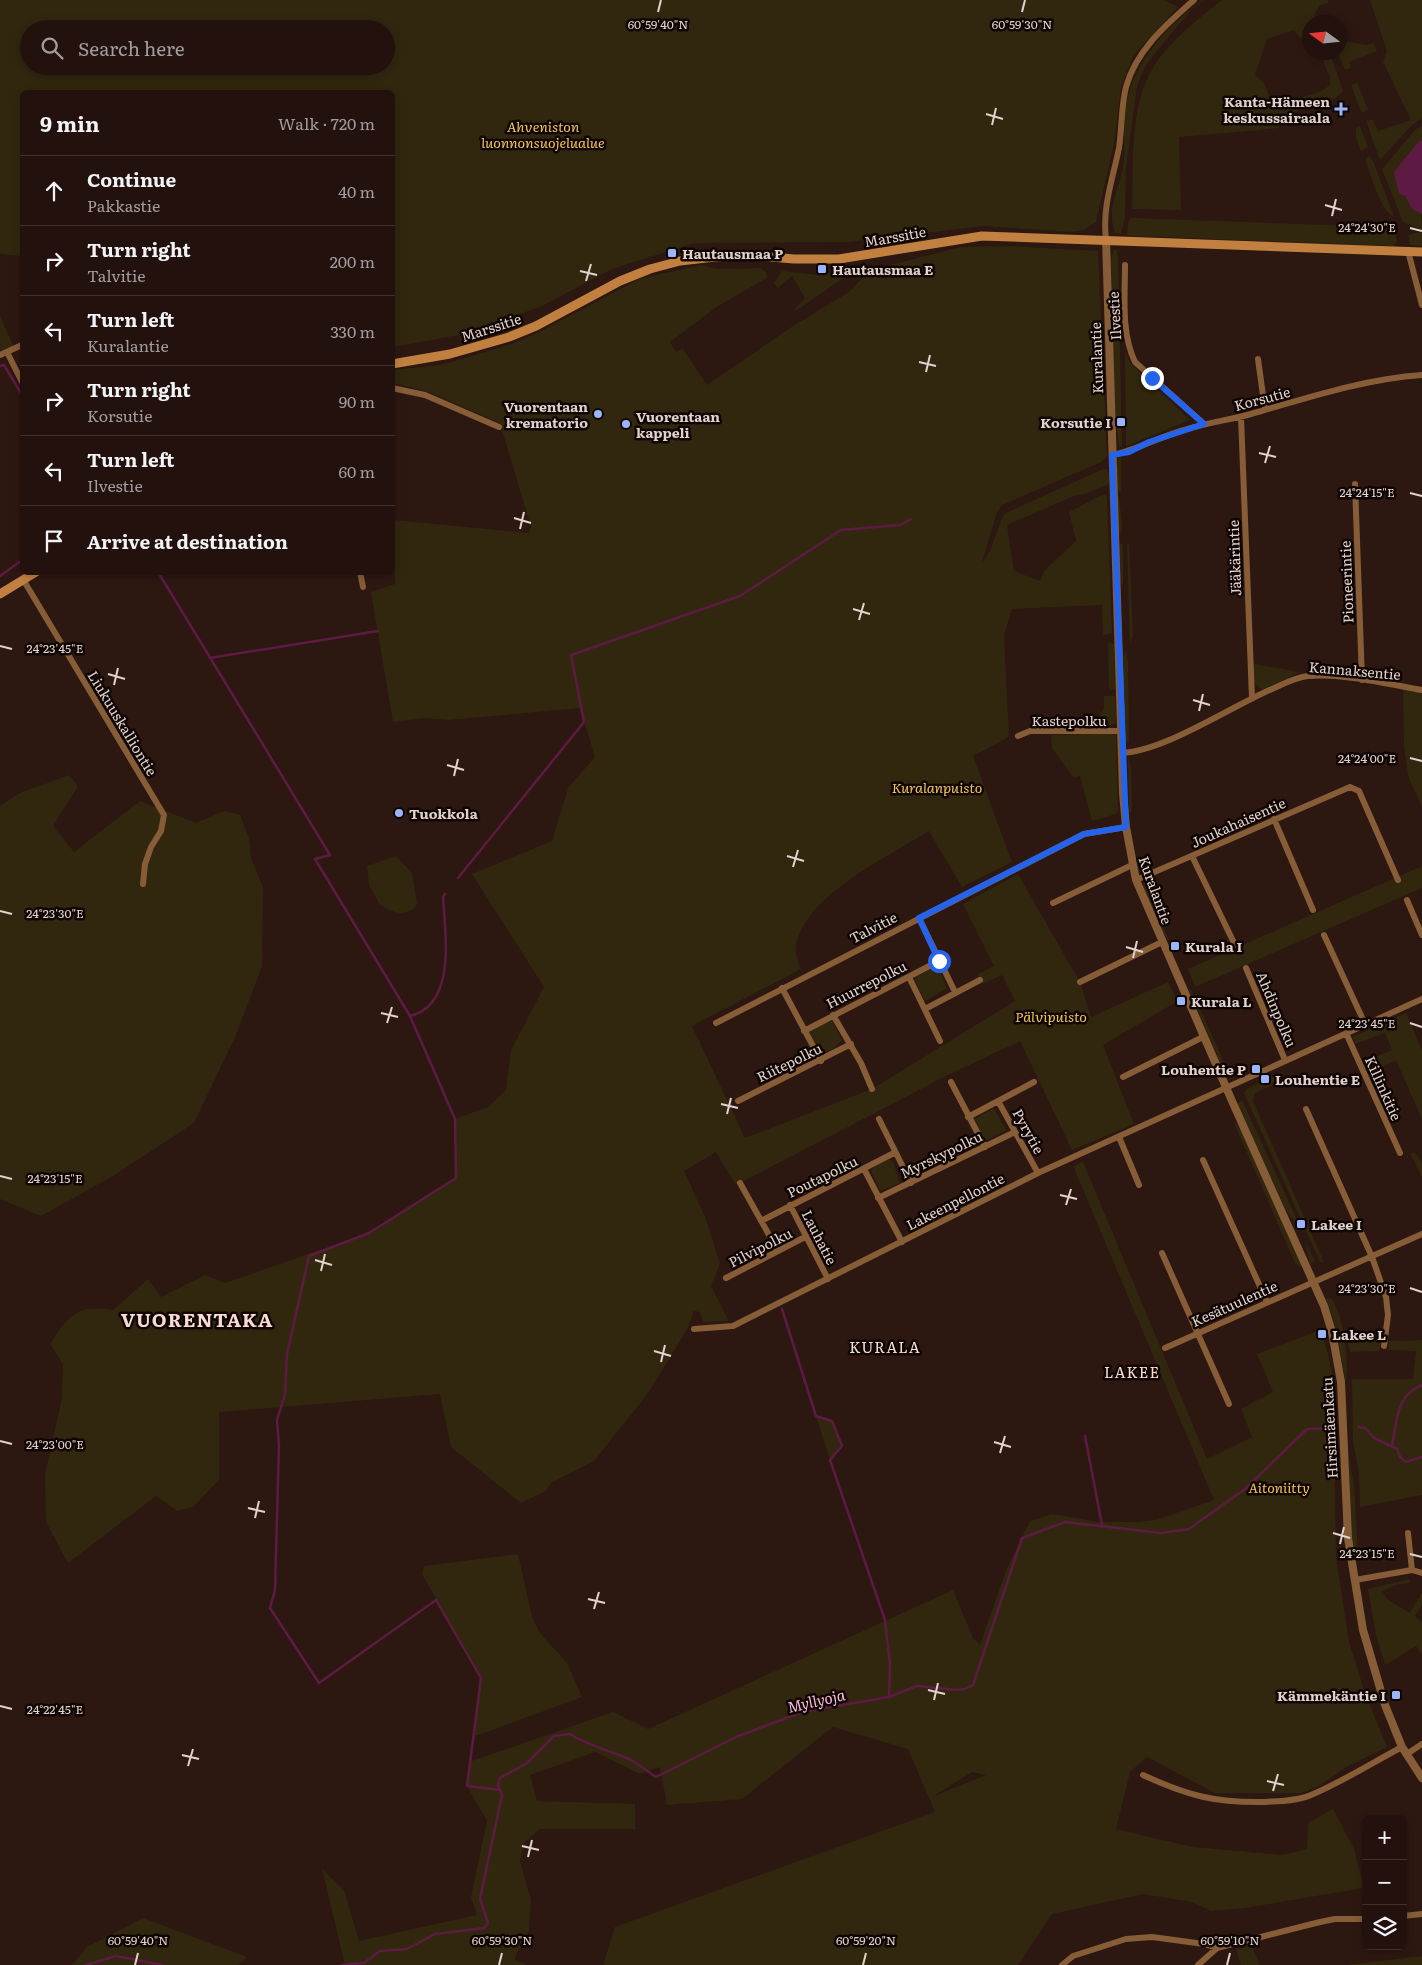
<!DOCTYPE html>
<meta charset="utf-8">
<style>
:root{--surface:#22110d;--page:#2a1a16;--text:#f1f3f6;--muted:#a29d9d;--line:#3f312e}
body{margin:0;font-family:Literata,serif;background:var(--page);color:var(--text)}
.controls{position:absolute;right:15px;bottom:15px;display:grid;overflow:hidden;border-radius:8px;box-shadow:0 2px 8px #0003}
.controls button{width:45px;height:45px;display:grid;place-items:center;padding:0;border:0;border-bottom:1px solid var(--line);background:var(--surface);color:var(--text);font:25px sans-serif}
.compass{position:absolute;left:1302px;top:15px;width:45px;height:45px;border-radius:50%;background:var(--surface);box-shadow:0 2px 8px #0003;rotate:285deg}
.stop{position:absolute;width:15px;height:15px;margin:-11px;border:4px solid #2563eb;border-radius:50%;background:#fff}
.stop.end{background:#2563eb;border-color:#fff;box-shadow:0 1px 5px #0008}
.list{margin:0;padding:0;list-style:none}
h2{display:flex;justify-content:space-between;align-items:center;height:65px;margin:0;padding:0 20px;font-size:21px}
h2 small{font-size:16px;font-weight:400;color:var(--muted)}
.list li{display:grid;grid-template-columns:32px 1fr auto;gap:15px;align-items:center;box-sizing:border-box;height:70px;padding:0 20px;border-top:1px solid var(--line)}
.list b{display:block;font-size:19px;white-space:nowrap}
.list p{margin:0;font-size:16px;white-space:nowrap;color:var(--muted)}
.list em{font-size:16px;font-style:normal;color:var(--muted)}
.icon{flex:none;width:28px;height:28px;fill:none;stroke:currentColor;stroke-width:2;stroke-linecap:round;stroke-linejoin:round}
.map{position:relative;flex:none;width:1422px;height:1965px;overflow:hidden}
.search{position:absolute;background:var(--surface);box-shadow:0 2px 8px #0003;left:20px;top:20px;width:375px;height:55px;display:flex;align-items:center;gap:12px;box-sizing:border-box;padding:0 18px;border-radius:28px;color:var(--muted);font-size:19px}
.panel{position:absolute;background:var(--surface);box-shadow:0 2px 8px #0003;left:20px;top:90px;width:375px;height:485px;border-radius:8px}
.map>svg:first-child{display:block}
</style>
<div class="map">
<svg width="1422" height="1965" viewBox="0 0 1422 1965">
<rect width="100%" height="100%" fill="#2d1711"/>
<path fill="#31270f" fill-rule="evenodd" d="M0,0H1163L1178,7L1133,56L1121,87L1114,144L1096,222L1084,230L1071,232L984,226L848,242L694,243L612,269L542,306L464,334L393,347L392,92H22V256L0,254ZM29,29H386V66H29Z
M1202,0H1204L1190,11L1155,53L1146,65L1137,86L1126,168L1125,217L1121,234L1115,233C1106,209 1119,189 1123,167C1125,153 1124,139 1124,125C1126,69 1160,33 1202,0Z
M1222,0H1328L1329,3L1320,5L1314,15L1318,22H1310L1309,42L1299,37L1294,30L1267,39L1255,75L1264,83L1272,103C1293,95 1312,100 1330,85V77L1320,54L1330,53L1343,91L1335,98L1276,118L1279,128L1179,137L1181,210L1132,209C1134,161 1128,101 1158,60C1175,37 1199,18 1222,0Z
M1370,0H1422V118L1412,125L1380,160L1366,121L1372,119L1378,131L1411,120L1383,62L1387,51Z
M1344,41L1366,45L1374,43L1377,51L1349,62L1351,68L1345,70L1338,53L1340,44Z
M1357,83L1368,109L1363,112L1361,111L1352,88V85Z
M1360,126L1368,147L1361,151L1356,137V128Z
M1422,126V141H1419L1405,196L1412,209L1421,212L1422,229L1403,222L1382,169L1415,130Z
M1369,155L1374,163L1394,217C1379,209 1373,179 1366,163V160Z
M1133,218L1383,227L1395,230L1397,242L1394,246L1133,236L1127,235L1129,219Z
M1415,233H1422V246L1410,245L1408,235Z
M1009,246L1098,251L1107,457L1101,462L1002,505L996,515L982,563L990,551L1003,516L1006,513L1103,469H1107L1110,479L1107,485L1085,494L1076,495L1007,525L1014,571L1040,581L1044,571L1076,541L1069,512L1104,494L1107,496L1112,633L1103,635L1102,605L1012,609L1004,635L1009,737L973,756L1012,862L962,887L929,831C888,857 805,895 796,946C795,954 798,962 801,969L692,1026L745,1138L872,1089L1015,1001L1002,975L982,984L978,974L994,966L963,904L1018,874L1080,982L1091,1017L1168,982L1178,1001L1103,1045L1134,1124L1072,1150L1020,1041L948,1075L740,1183L735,1184L716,1152L684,1171L706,1219L720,1264L711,1286L729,1321L703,1322L700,1312L694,1311L686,1331L649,1392L594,1461L551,1483L546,1491L521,1503L451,1447L440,1394L219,1412V1480L193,1507L177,1511L156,1496L68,1563L46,1522L45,1474L62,1398L63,1364L50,1344C67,1317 78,1303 113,1310L148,1279L161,1297L205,1275L225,1283L369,1233L456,1178L455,1119L488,1107L506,1090L511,1050L544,987L472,874L552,841L568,788L595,757L580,708L449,720L426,718L393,722L371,592L395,584L393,520L529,533L531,527L500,423L429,392L393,383V370L441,365L512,344L541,331L639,279L701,265L717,269L760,268L766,272L767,278L718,306L670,342L676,352L682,348L707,385L793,326L849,292L870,270L961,247Z
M1114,249L1117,250L1118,257L1122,447H1119L1114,403L1111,258Z
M848,269L842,279L797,310L794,309L805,298L792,276L778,288L774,283L782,271L818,275Z
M0,316L14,348L2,354L0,349Z
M1125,351L1131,364L1190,420L1126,446Z
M1121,456V491L1119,492C1114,485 1117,468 1118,458Z
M1119,496L1122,526L1121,534L1118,531L1117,498Z
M1129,543L1133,637L1130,643L1127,544Z
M1119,544H1123V586L1120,581Z
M1108,642L1114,644L1115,689L1109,691Z
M1126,650L1128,662L1129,743L1125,739L1123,657Z
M1254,664L1300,672L1262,690L1254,682Z
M1403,689L1422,693V807L1408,776L1404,745Z
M1104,696H1115L1116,718L1115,724L1100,727L1097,725L1096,721L1104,708Z
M1116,733L1118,811L1116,814L1092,821L1080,776L1074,778L1052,748L1051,735Z
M1128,757C1133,764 1131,800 1132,812H1129Z
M69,775L78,786L53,826L74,852L140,801L196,823L224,811L240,815L249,838L251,858L263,887L262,966L236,1035L194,1123L113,1176L41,1216L0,1199V806L20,793Z
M396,856L412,873L417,904L412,910L399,914L380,905L369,885L367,866Z
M1422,866V888L1195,987L1188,969Z
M1145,882L1146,883L1170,943L1162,931L1143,887Z
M937,966L947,988L925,1001L915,980L916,977Z
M1189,989L1192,991L1231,1078L1224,1072Z
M1406,1013L1422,1050V1119L1396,1060L1370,1072L1365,1061L1392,1050L1385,1033L1355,1044L1352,1037Z
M832,1020L842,1040L833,1049L823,1053L818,1049L809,1032Z
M1284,1071L1277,1083L1255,1093L1253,1101L1324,1262H1320L1244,1093L1247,1089Z
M1242,1100L1299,1224L1297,1225L1286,1210L1237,1104Z
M994,1108L1006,1130L987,1140L984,1139L975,1119Z
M1232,1118L1243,1133L1304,1265L1299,1267L1295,1263Z
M1410,1153H1415L1422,1162V1177Z
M888,1159L893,1161L900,1183L880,1191L871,1171L873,1168Z
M1083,1162L1207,1459L1252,1437L1241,1409L1273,1392L1257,1354L1320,1330L1328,1353L1333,1378L1336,1558L1349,1642L1365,1693L1387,1747L1346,1767L1319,1786L1301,1793H1215L1147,1757L1130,1772L1116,1829L1192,1847L1283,1855L1307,1849L1308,1823L1333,1809L1354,1849L1364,1888L1245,1908L1211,1911L1192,1902L1143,1894L1052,1914L1018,1965H603L615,1927L935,1812L908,1749L833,1727L742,1799L667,1805L660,1767L640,1774L595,1752L530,1775L537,1801L635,1804V1829H540L524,1843L520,1861L531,1900L529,1931L514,1959L526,1965H345L322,1869L344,1890L359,1941L477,1915L471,1897L487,1821L467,1786L469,1762L613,1712L648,1729L953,1590L973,1638L980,1645L1007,1568L1030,1521L1052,1514L1098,1522H1137L1156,1520L1214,1500L1073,1166ZM972,1772L986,1775L934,1796L935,1795Z
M1305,1241L1315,1261L1310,1264Z
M1331,1298C1344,1315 1349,1362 1346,1383L1334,1321L1326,1299Z
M1381,1340L1379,1351L1350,1352L1348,1343Z
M1422,1340V1495L1360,1507L1359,1473L1353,1442L1352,1379H1413L1416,1351L1389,1350V1341Z
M816,1416L832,1421L842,1446L830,1460Z
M1349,1459L1354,1484L1358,1555L1354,1556L1351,1537Z
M518,1554L532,1617L540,1633L567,1663L582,1697L473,1737L481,1678L422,1574L424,1566Z
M1409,1579L1410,1583L1396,1585L1382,1591L1387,1599L1410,1613L1422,1592V1605L1415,1616L1422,1622V1654L1416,1646L1385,1665L1376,1635L1368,1589Z
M143,1918L247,1957L238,1965H72L87,1947Z
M1251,1945L1260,1965H1241L1236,1949Z
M1422,1956V1965H1347Z"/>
<path fill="#5d1b44" d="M1419,141H1422V214L1412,209L1405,196L1399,194L1394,172Z"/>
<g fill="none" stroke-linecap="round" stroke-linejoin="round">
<path stroke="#5d1b44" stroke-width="2.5" d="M0,366L4,365L22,395
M158,572L330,855L315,859L410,1016
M0,576L22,560
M210,658L378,631
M458,878L584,722L571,655L740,596L841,530L900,525L911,519
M445,894L443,897C445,933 457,1005 410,1016L455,1119L456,1178L369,1233L309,1256L287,1354L285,1394L277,1420L279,1446L275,1590L270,1608L319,1683L436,1600L481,1678L467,1786L500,1790
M782,1309L816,1416L832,1421L842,1446L830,1460L885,1620L890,1665L889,1697
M1359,1427L1365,1428L1374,1438L1397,1449L1400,1457L1406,1462L1422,1457
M1085,1436L1102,1525
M1392,1445C1398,1418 1395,1397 1422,1385
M86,1965L116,1956L162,1965
M342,1965L364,1963L380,1951L407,1949L435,1934L484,1928L488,1923L480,1899L502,1795L498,1785L500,1778L527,1763L554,1736L570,1734C588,1746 609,1750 629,1759C638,1764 647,1771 656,1777L736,1737L802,1712L889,1697L917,1686L957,1690L965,1689L973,1685L1022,1538L1065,1522L1161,1533L1189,1529L1245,1489L1307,1429L1330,1428"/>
<path stroke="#865d37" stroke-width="6" d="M1106,239C1102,207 1113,178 1119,148C1122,128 1121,107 1126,87C1136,50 1167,24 1194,0
M1408,251L1422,305
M1125,265C1125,297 1121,333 1135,362L1204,424
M7,352L22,382
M0,355L22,345
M1258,359L1265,410
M392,388L425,395L499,427
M1241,417L1252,698
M1112,455C1137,450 1159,437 1184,430C1206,423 1229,420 1251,414C1307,398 1364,379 1422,375
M1355,484L1362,680
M360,572L363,587
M24,581L164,815L161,831L151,847L145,864L143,884
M1018,736L1030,731H1121
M1122,753C1165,751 1230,707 1272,689C1283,684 1296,677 1308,676C1342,673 1388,684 1422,690
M1274,819L1313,910
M1192,856L1235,945
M1136,880L1350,787L1359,791L1398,880
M1407,900L1422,935
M1053,903L1132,865
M919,918L955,992
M1324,935L1365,1024
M1246,968L1285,1060
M909,977L940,1041
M1080,982L1162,942
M782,988L821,1061
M925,1009L980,980
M833,1015L861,1063L872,1089
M716,1023L1084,834L1126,827
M804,1031L939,961
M1346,1033L1400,1153
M1123,1077L1203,1037
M951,1082L985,1147
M738,1101L851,1044
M998,1101L1038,1173
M1306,1109L1372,1257L1386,1297L1388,1315L1384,1346
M968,1117L1034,1082
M879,1119L911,1183
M1119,1137L1139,1185
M1203,1160L1267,1302
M864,1169L902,1242
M740,1183L778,1251
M878,1198L1015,1132
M790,1205L828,1279
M761,1221L894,1153
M1162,1253L1229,1404
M726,1278L805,1237
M694,1329L733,1326L1038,1173L1422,999
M1165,1348L1422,1234
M1408,1533L1412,1570
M1355,1580L1412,1570L1422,1573
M1407,1754L1422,1744
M1143,1775C1188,1796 1216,1803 1265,1802C1280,1801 1297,1801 1311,1795C1342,1782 1372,1763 1402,1747
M1403,1916L1422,1914
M1062,1965L1073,1956L1126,1939L1152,1937L1204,1944L1217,1948
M1198,1965L1217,1948L1320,1922L1335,1919H1366"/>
<path stroke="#865d37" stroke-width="8" d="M1106,239L1123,793L1126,827L1136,880L1232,1101L1324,1306L1332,1332L1341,1382L1348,1538L1363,1630L1385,1705L1402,1747L1422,1778"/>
<path stroke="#c28040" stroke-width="9" d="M392,364L450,354L509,337L536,326L620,281L650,269L680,261L715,257L746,255L794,259H839L982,236L1422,252
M0,594L36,572"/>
</g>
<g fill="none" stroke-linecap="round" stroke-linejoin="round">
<path stroke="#2563eb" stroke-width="6" d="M939,961L919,918L1084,834L1126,827L1112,455L1129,452L1149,442L1204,424L1152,378"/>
</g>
<path fill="none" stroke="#e2d2cd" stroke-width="2" d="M658,12L661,0M1022,12L1025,0M986,114L1003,119M992,125L996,108M1325,205L1342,210M1332,216L1336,199M1410,228L1422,231M580,271L597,275M586,281L591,264M919,362L936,366M926,372L930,355M1259,453L1276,457M1265,463L1270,446M1410,493L1422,496M514,518L531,523M520,529L524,512M853,609L870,614M859,620L864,603M0,646L12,649M108,674L125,679M114,685L118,668M1193,700L1210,705M1199,711L1203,694M1410,758L1422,761M447,765L464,770M454,776L458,759M787,856L804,861M793,867L798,850M0,911L12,914M1126,947L1143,952M1133,958L1137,941M381,1013L398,1017M387,1023L392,1007M1410,1023L1422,1027M721,1104L738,1108M727,1114L731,1098M0,1176L12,1179M1060,1195L1077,1199M1066,1205L1071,1189M315,1260L332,1265M321,1271L325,1254M1410,1288L1422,1292M654,1351L671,1356M661,1362L665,1345M0,1441L12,1444M994,1442L1011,1447M1000,1453L1005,1436M248,1508L265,1512M255,1518L259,1501M1333,1533L1350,1538M1340,1544L1344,1527M1410,1554L1422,1557M588,1599L605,1603M594,1609L599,1592M928,1690L945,1694M934,1700L938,1683M0,1706L12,1709M182,1755L199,1759M188,1766L193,1749M1267,1781L1284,1785M1273,1791L1278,1774M522,1846L539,1850M528,1857L532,1840M135,1965L138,1953M499,1965L502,1953M863,1965L866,1953M1227,1965L1230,1953"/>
<g fill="#9bb5fd" stroke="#0f0604" stroke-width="2">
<path d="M1338.5 101.5h5v5h5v5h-5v5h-5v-5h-5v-5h5z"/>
<rect x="667" y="248" width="10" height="10" rx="2.5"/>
<rect x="817" y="264" width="10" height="10" rx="2.5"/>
<circle cx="598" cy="414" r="5"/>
<rect x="1116" y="417" width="10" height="10" rx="2.5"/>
<circle cx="626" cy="424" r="5"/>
<circle cx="399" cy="813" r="5"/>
<rect x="1170" y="941" width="10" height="10" rx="2.5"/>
<rect x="1176" y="996" width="10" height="10" rx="2.5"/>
<rect x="1251" y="1064" width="10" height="10" rx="2.5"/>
<rect x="1260" y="1074" width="10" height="10" rx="2.5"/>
<rect x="1296" y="1219" width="10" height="10" rx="2.5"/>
<rect x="1317" y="1329" width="10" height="10" rx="2.5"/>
<rect x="1391" y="1690" width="10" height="10" rx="2.5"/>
</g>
<g text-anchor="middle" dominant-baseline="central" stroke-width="5" stroke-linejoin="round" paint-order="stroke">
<g font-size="14" font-weight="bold" fill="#e2d2cd" stroke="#0f0604" text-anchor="start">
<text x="1330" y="101" text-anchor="end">Kanta-Hämeen<tspan x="1330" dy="16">keskussairaala</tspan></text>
<text x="682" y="253">Hautausmaa P</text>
<text x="832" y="269">Hautausmaa E</text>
<text x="588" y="406" text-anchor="end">Vuorentaan<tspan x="588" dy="16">krematorio</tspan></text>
<text x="636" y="416">Vuorentaan<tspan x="636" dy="16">kappeli</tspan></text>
<text x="1111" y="422" text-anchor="end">Korsutie I</text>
<text x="409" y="813">Tuokkola</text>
<text x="1185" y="946">Kurala I</text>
<text x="1191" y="1001">Kurala L</text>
<text x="1246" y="1069" text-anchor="end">Louhentie P</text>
<text x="1275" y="1079">Louhentie E</text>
<text x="1311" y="1224">Lakee I</text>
<text x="1332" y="1334">Lakee L</text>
<text x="1386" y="1695" text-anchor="end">Kämmekäntie I</text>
</g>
<g font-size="14" font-style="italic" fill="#f2c656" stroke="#0f0604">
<text x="543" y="126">Ahveniston<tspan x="543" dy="16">luonnonsuojelualue</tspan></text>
<text x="937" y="787">Kuralanpuisto</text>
<text x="1051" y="1016">Pälvipuisto</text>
<text x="1279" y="1487">Aitoniitty</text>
</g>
<g font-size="14" fill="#e2d2cd" stroke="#0f0604">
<text transform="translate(895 236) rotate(-10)">Marssitie</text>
<text transform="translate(1114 316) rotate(-93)">Ilvestie</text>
<text transform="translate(491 327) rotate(-18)">Marssitie</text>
<text transform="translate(1096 358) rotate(-92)">Kuralantie</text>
<text transform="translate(1262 398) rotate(-15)">Korsutie</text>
<text transform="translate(1234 558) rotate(-92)">Jääkärintie</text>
<text transform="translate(1346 582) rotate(-92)">Pioneerintie</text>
<text transform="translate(1355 670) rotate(5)">Kannaksentie</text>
<text x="1069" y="720">Kastepolku</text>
<text transform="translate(123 723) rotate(59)">Liukuuskalliontie</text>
<text transform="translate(1238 822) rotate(-24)">Joukahaisentie</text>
<text transform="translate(1156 890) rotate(70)">Kuralantie</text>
<text transform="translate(873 927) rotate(-27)">Talvitie</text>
<text transform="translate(866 984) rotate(-27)">Huurrepolku</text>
<text transform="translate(1277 1009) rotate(67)">Ahdinpolku</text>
<text transform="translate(789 1062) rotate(-26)">Riitepolku</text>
<text transform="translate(1384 1088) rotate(66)">Killinkitie</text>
<text transform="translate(1029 1131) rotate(61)">Pyrytie</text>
<text transform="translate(941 1154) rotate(-26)">Myrskypolku</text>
<text transform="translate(822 1176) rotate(-26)">Poutapolku</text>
<text transform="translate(955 1201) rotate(-27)">Lakeenpellontie</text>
<text transform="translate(820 1237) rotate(63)">Lauhatie</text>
<text transform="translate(760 1247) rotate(-27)">Pilvipolku</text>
<text transform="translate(1234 1303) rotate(-24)">Kesätuulentie</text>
<text transform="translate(1329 1428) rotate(-93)">Hirsimäenkatu</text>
</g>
<g font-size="15" letter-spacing="1" fill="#fadbd2" stroke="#0f0604">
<text x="885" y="1346">KURALA</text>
<text x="1132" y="1371">LAKEE</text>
</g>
<g font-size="15" font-style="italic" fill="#fbbdde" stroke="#0f0604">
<text transform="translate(816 1700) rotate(-13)">Myllyoja</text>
</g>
<g font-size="19" font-weight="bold" letter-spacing="1" fill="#fadbd2" stroke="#0f0604">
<text x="197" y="1319">VUORENTAKA</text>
</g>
</g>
<g font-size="12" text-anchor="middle" fill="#e2d2cd" stroke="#0f0604" stroke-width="5" stroke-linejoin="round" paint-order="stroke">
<text x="658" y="29">60°59'40"N</text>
<text x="1022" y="29">60°59'30"N</text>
<text x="1367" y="232">24°24'30"E</text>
<text x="1367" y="497">24°24'15"E</text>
<text x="55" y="653">24°23'45"E</text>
<text x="1367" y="763">24°24'00"E</text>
<text x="55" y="918">24°23'30"E</text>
<text x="1367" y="1028">24°23'45"E</text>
<text x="55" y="1183">24°23'15"E</text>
<text x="1367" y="1293">24°23'30"E</text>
<text x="55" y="1449">24°23'00"E</text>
<text x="1367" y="1558">24°23'15"E</text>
<text x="55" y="1714">24°22'45"E</text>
<text x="138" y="1945">60°59'40"N</text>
<text x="502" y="1945">60°59'30"N</text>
<text x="866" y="1945">60°59'20"N</text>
<text x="1230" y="1945">60°59'10"N</text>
</g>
</svg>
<div class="controls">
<button>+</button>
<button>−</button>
<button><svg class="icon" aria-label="layers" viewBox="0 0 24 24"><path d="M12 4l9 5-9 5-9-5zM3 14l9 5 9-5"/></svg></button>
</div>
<svg class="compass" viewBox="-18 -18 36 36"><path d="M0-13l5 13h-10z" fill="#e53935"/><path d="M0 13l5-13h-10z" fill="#a29d9d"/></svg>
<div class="stop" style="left:939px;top:961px"></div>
<div class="stop end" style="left:1152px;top:378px"></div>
<div class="search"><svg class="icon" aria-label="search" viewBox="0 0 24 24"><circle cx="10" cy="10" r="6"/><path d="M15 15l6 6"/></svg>Search here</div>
<section class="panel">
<h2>9 min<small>Walk · 720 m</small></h2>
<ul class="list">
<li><svg class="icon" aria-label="ahead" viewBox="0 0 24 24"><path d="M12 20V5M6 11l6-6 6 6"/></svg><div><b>Continue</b><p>Pakkastie</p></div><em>40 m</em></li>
<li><svg class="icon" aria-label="right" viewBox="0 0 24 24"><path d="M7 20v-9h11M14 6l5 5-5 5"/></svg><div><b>Turn right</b><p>Talvitie</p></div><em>200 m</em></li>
<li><svg class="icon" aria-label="left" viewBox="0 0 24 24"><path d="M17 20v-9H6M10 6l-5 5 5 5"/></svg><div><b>Turn left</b><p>Kuralantie</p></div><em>330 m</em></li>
<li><svg class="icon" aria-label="right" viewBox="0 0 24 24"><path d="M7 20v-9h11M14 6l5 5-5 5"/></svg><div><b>Turn right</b><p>Korsutie</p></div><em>90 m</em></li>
<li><svg class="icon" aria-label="left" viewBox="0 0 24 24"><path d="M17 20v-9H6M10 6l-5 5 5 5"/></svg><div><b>Turn left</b><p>Ilvestie</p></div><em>60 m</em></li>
<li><svg class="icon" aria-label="arrive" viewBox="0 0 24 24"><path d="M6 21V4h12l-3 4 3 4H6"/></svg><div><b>Arrive at destination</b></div></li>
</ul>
</section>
</div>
